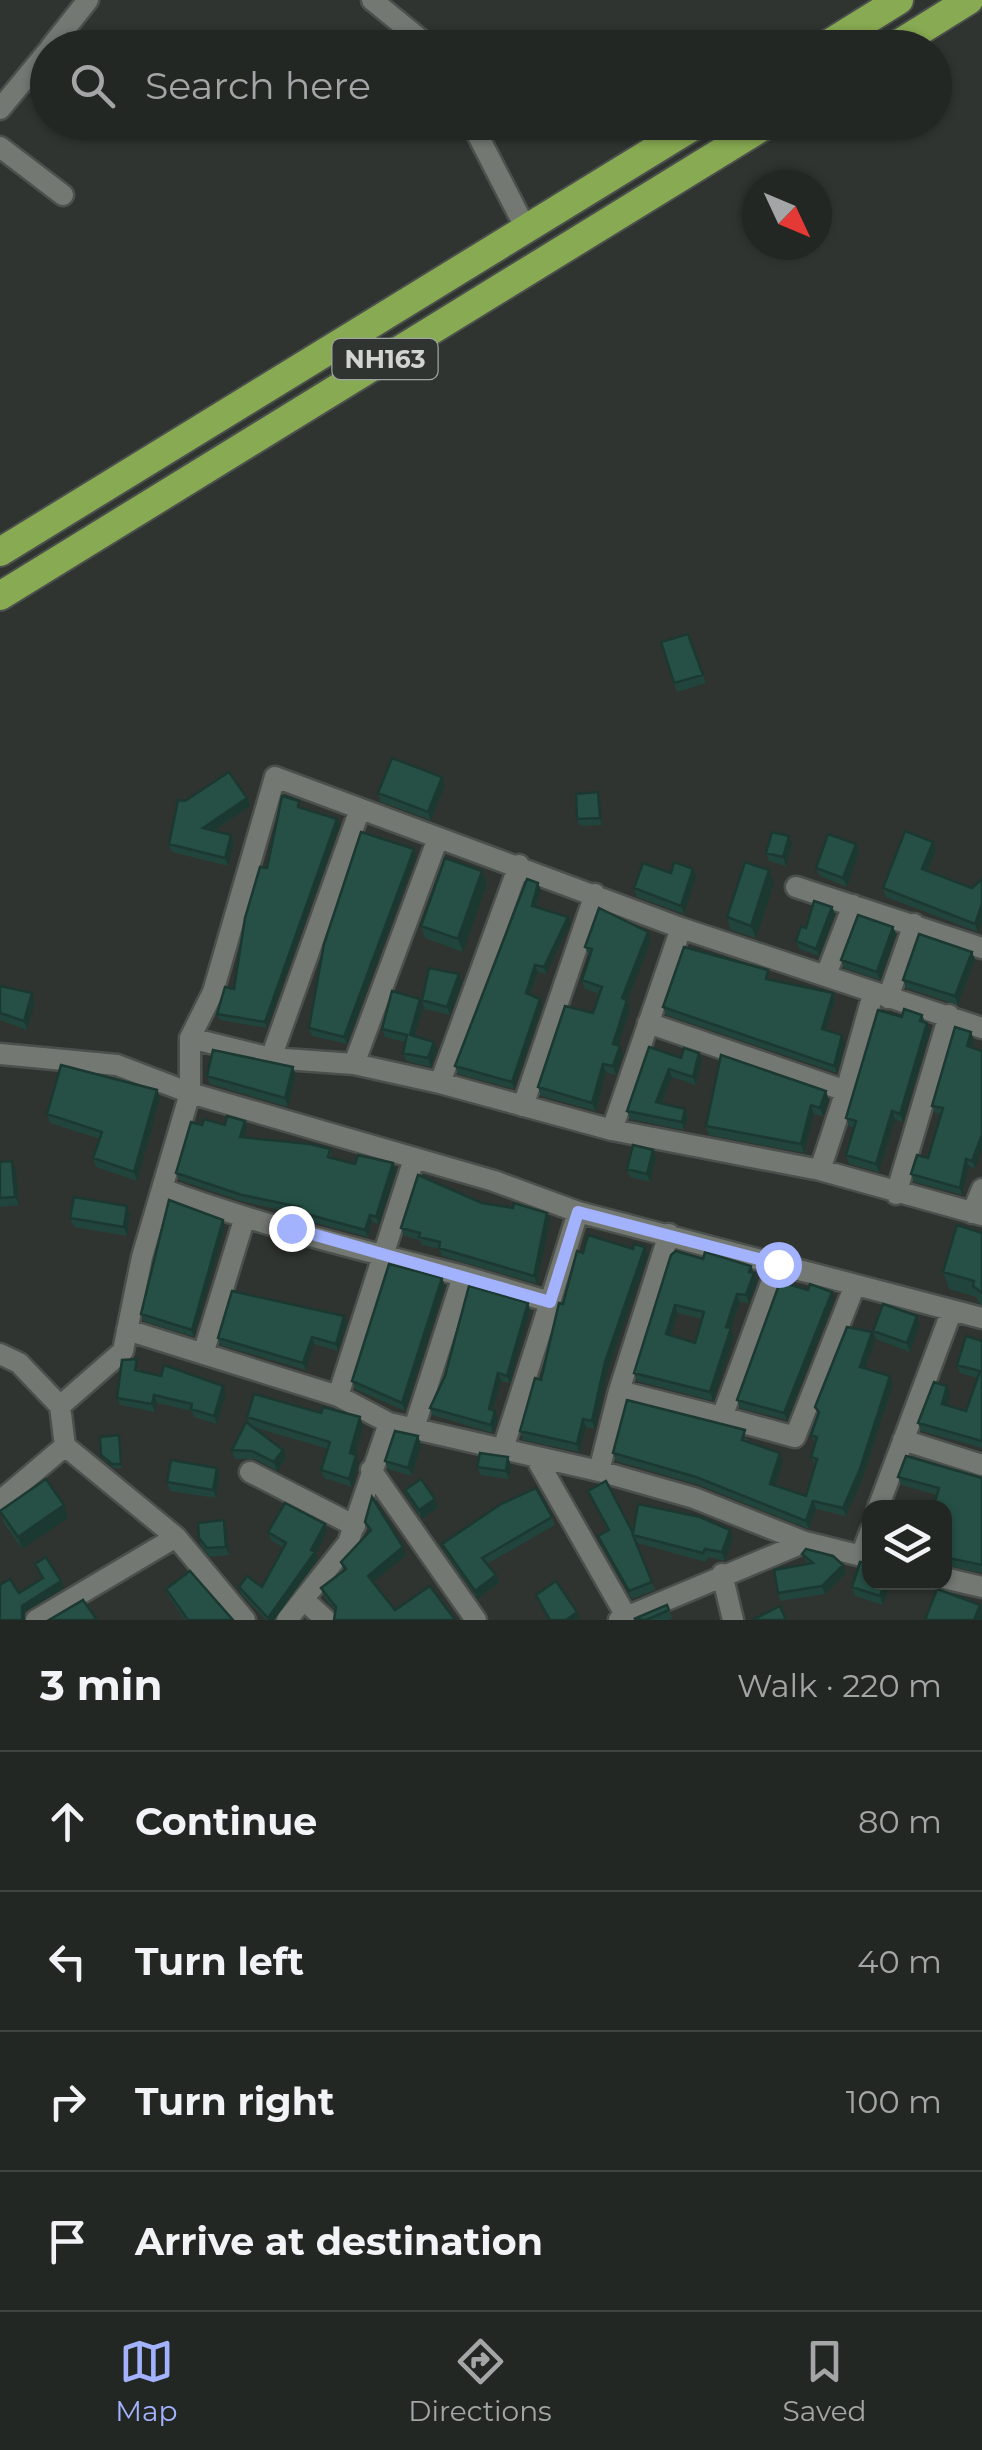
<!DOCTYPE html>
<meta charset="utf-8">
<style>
:root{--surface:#232724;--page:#2f3331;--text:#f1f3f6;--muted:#a3a5a6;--line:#404441;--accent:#a2b2fd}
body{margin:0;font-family:Montserrat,sans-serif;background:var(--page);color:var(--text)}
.controls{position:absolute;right:30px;bottom:30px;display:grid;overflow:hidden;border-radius:20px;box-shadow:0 2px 8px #0004}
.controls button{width:90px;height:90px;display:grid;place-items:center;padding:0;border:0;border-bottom:2px solid var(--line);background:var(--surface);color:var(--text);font:50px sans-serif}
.compass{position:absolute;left:742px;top:170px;width:90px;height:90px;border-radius:50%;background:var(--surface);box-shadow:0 2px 8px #0004;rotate:134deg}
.stop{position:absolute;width:30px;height:30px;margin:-22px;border:8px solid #a2b2fd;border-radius:50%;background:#fff}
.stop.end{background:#a2b2fd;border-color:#fff;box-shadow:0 2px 10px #0008}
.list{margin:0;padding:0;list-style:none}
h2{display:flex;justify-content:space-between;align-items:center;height:130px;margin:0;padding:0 40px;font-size:42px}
h2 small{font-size:32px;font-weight:400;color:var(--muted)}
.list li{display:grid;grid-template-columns:65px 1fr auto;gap:30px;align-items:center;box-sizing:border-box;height:140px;padding:0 40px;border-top:2px solid var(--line)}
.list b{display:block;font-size:38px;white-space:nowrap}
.list em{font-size:32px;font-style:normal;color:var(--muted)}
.icon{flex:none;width:55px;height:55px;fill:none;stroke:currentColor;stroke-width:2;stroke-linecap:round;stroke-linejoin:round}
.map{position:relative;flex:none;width:982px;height:1620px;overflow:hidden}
.search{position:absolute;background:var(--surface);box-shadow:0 2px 8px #0004;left:30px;right:30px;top:30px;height:110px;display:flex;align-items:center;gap:25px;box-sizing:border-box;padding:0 35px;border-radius:55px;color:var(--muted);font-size:38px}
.sheet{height:690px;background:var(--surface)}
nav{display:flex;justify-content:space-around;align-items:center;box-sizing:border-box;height:140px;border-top:2px solid var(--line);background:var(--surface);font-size:28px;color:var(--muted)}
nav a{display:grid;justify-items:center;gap:5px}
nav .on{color:var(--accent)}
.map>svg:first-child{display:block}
</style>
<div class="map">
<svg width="982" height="1620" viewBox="0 0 982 1620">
<rect width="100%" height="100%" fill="#2f3430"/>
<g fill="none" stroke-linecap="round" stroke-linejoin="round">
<defs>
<path id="minor" d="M372,0L431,48
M50,48L88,0
M0,109L48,51
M471,122L526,229
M0,147L63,195
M796,887L982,948
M826,975L853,905
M888,998L914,924
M648,1023L846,1091L820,1170
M190,1038L271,1058L354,1064L440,1083L612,1130L820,1170L982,1215
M0,1054L117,1065L190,1093L494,1181L578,1212L982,1318
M271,1058L360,809
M354,1064L438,838
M440,1083L519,865
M846,1091L873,994
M523,1106L595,894
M612,1130L681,928
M162,1189C259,1225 362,1250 463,1276
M896,1194L949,1015
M972,1213L982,1189
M778,1264L722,1417L795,1437L855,1285
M127,1330L338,1396L389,1423L599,1471L694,1498L805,1542L870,1558
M0,1354L19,1363L60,1406
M203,1354L244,1220
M619,1391L722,1417
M338,1396L414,1159
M414,1428L463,1276L550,1302L578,1212
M903,1440L982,1465
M502,1452L550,1302
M536,1458L626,1616
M371,1470L476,1620
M599,1471L619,1391L669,1234
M250,1472L355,1526
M0,1501L65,1446
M878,1508L952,1310
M861,1556L870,1532
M722,1574L733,1620
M944,1578L982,1587
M304,1600L326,1620
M36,1620L176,1537
M245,1620L176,1537L65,1446L60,1406L123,1351L142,1257L190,1093V1038L213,992L275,777L681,928L982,1028
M287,1620L348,1543L389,1423
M619,1620L805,1542"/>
<path id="trunk" d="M822,48L899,0
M892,48L969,0
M0,552L700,122
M0,596L770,122"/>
</defs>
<use href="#minor" stroke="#4b504c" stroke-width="25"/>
<use href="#trunk" stroke="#4b504c" stroke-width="32"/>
<use href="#minor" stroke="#737873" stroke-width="20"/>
<use href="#trunk" stroke="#88aa52" stroke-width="28"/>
</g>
<path fill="#21453c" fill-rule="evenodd" d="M688,634L706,683L677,692L661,642Z
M442,777L445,785L431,820L381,802L378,793Z
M247,798L250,806L214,831L231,835L234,843L228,866L172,852L169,844L185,801Z
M600,799L602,825L580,826L577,819Z
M301,808L337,819L340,825L267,1028L220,1020L217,1014L234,989L267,868Z
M933,842L936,850L928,871L972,888L982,879V921L978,932L886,897L883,888Z
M856,844L859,852L847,887L820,876L816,868Z
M792,845L786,866L769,861L766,853Z
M414,849L416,856L347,1044L312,1036L309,1028Z
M769,870L774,883L756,938L731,930L727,917Z
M482,871L487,884L463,952L425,938L421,926Z
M671,873L696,877L684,914L637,897L634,888Z
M538,883L541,891L536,907L570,924L546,974L538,972L530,995L540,999L542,1006L514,1089L458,1074L455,1066Z
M832,907L835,914L819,956L799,949L796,941L806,928Z
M893,927L896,934L880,980L844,968L841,960Z
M651,941L627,1001L630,1009L618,1046L623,1055L616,1075L606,1072L596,1111L541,1096L538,1087L593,1013L600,994L585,989L582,980L589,956L585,947Z
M972,952L975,960L958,1005L906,988L903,980Z
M771,978L770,980L835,1001L826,1030L845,1043L837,1073L666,1015L663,1007Z
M462,982L450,1015L425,1009L422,1000Z
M0,986L35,1002L27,1030L0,1020Z
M420,999L423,1007L415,1036L437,1050L431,1067L406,1061L403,1053L405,1042L385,1037L382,1029Z
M922,1015L930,1031L903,1122L895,1119L879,1172L849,1164L846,1155L854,1128L849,1126L846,1118L902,1017Z
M974,1040L972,1047L975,1168L969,1166L962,1195L914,1182L911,1174L928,1158L941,1115L935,1113L932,1106Z
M681,1058L702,1061L696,1085L672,1077L662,1103L685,1109L688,1117L684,1130L630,1119L627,1111Z
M293,1067L296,1076L288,1107L210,1084L207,1076Z
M157,1090L160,1098L137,1181L96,1167L93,1158L100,1139L50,1123L47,1114Z
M829,1100L823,1116L814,1114L804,1153L709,1135L706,1126Z
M202,1125H225L247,1128L245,1137L330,1149L332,1158L355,1164L393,1163L396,1170L379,1224L372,1222L368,1237L301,1219L299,1214L244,1202L179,1180L176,1173Z
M656,1158L650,1182L630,1177L627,1169Z
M12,1161L16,1170L19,1205L0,1207V1162Z
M482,1203L547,1213L550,1221L537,1284L442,1256L439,1249L422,1245L420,1240L404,1236L401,1228Z
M127,1206L130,1215L127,1236L74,1227L70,1218Z
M225,1227L194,1337L143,1321L141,1314Z
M982,1233V1305L979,1303L976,1297L949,1289L943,1272Z
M676,1251L753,1273L757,1281L749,1303L740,1302L731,1329L734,1336L713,1401L637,1381L634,1373ZM678,1313L702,1319L695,1343L671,1335Z
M583,1253L648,1255L608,1370L595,1429L586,1427L579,1452L523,1440L520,1431L541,1380L563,1304Z
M445,1286L405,1411L355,1389L352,1381Z
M834,1300L787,1420L740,1408L737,1400Z
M530,1310L510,1383L501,1381L493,1410L498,1418L493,1433L432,1415L430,1408Z
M347,1323L338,1351L314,1344L306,1370L220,1345L218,1338Z
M920,1325L910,1352L876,1339L873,1331Z
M875,1340L865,1368L893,1384L863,1477L846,1516L816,1509L809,1529L699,1485L616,1461L613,1453L748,1438L747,1442L783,1461L775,1486L806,1496L815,1466L811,1457L815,1443L811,1435L818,1414L815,1407Z
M982,1341V1448L921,1431L918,1423L950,1394L946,1405L966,1411L977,1378L960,1373L957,1365Z
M140,1366L139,1371L223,1386L226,1394L217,1424L194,1417L192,1411L157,1403L155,1412L120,1405L117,1398Z
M247,1417L363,1425L355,1455L359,1463L352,1487L324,1478L321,1470L328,1449L250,1426L283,1450L286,1458L277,1471L255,1459H235L232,1450L250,1425Z
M119,1435L122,1468H114L103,1459L101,1455Z
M418,1436L421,1445L412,1476L388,1469L385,1461Z
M508,1457L511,1466L509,1479L481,1475L477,1467Z
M217,1468L220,1476L216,1498L170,1491L167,1482Z
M898,1477L982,1478V1573L944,1565V1508L937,1495L901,1485Z
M405,1490L438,1507L422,1519L408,1498Z
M588,1491L633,1533L733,1538L725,1561L708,1557L706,1562L637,1543L655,1590L632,1599L601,1545L598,1536L608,1531Z
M0,1511L68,1518L22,1549L4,1523Z
M552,1517L555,1525L487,1564L496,1575L499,1583L478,1599L445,1552L442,1544Z
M365,1522L406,1555L373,1582L395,1610H335L324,1597L321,1588L344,1571L341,1562L369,1532Z
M227,1529L229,1555L210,1557L202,1547L199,1538Z
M327,1531L316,1554L318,1559L274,1620H266L241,1594L239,1587H262L284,1548L271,1540L268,1532Z
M802,1554L846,1573L825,1594L780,1601L778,1593L808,1564Z
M870,1582H891L883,1605L855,1596L852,1587Z
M166,1589L233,1620H185L169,1597Z
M667,1605L672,1618L668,1620H634Z"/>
<path fill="#1b3831" d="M442,777L445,785L431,820L428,812Z
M598,792L600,799L602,825L600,818Z
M247,798L250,806L206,836L203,828Z
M337,819L340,825L267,1028L265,1022Z
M231,835L234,843L228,866L225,858Z
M789,836L792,845L786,866L783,857Z
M933,842L936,850L925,878L922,869Z
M856,844L859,852L847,887L843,878Z
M414,849L416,856L347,1044L344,1037Z
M693,869L696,877L684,914L681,906Z
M769,870L774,883L756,938L751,926Z
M482,871L487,884L463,952L458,939Z
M538,883L541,891L534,913L532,906Z
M982,904V921L978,932L975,924Z
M832,907L835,914L819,956L816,949Z
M568,917L570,924L546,974L544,967Z
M893,927L896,934L880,980L877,972Z
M648,932L651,941L627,1001L630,1009L616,1053L613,1044L622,998Z
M972,952L975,960L958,1005L955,996Z
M535,965L538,972L528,1000L526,993Z
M459,974L462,982L450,1015L447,1007Z
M32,993L35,1002L27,1030L24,1021Z
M833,993L835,1001L824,1037L822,1029Z
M420,999L423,1007L413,1043L410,1035Z
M540,999L542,1006L514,1089L512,1082Z
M927,1023L930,1031L903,1122L900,1114Z
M971,1032L974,1040L970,1053L967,1046Z
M842,1035L845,1043L837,1073L834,1066Z
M434,1042L437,1050L431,1067L428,1058Z
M620,1046L623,1055L616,1075L613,1066Z
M699,1053L702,1061L696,1085L693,1077Z
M603,1064L606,1072L596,1111L592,1103Z
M293,1067L296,1076L288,1107L285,1098Z
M669,1069L672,1077L659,1110L656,1102Z
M157,1090L160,1098L137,1181L134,1172Z
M826,1091L829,1100L823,1116L820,1108Z
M811,1105L814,1114L804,1153L801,1144Z
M685,1109L688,1117L684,1130L682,1122Z
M892,1111L895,1119L879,1172L876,1164Z
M245,1121L247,1128L243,1144L240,1137Z
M982,1135V1149L975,1168L972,1161Z
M653,1150L656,1158L650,1182L647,1174Z
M966,1159L969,1166L962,1195L960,1188Z
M12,1161L16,1170L19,1205L15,1197Z
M393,1163L396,1170L379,1224L376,1217Z
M127,1206L130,1215L127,1236L124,1227Z
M547,1213L550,1221L537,1284L534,1276Z
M370,1215L372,1222L368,1237L365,1230Z
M223,1220L225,1227L194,1337L192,1330Z
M645,1247L648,1255L608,1370L595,1429L592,1421L605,1362Z
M751,1266L757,1281L749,1303L746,1295Z
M442,1278L445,1286L405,1411L402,1403Z
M832,1292L834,1300L787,1420L784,1413Z
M737,1294L740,1302L731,1329L734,1336L713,1401L710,1392L726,1327Z
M528,1303L530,1310L510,1383L507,1376Z
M675,1305L678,1313L669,1342L666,1334Z
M344,1316L347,1323L338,1351L336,1344Z
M917,1316L920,1325L910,1352L907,1343Z
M872,1332L875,1340L863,1375L860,1367Z
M312,1337L314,1344L306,1370L303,1363Z
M498,1373L501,1381L491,1416L489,1409Z
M890,1376L893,1384L863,1477L846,1516L843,1508Z
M223,1386L226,1394L217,1424L214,1416Z
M947,1386L950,1394L945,1412L942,1404Z
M154,1395L157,1403L155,1412L152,1404Z
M495,1411L498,1418L493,1433L491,1425Z
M360,1417L363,1425L354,1461L350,1453Z
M583,1419L586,1427L579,1452L577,1444Z
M418,1436L421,1445L412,1476L408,1468Z
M283,1450L286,1458L277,1471L274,1462Z
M780,1453L783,1461L773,1493L770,1484Z
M356,1455L359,1463L352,1487L349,1479Z
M508,1457L511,1466L509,1479L506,1471Z
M217,1468L220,1476L216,1498L213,1490Z
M435,1499L438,1507L422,1519L419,1510Z
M813,1501L816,1509L809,1529L806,1521Z
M64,1505L68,1518L22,1549L18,1537Z
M224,1520L227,1529L229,1555L226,1547Z
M325,1524L327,1531L316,1554L318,1559L274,1620H269L268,1618L311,1550Z
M730,1530L733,1538L725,1561L722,1552Z
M403,1547L406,1555L371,1584L368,1576Z
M843,1565L846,1573L825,1594L822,1586Z
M496,1575L499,1583L478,1599L475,1591Z
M61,1581L64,1588L25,1612V1620H22V1606Z
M885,1582H891L883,1605L880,1596Z
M980,1605L982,1612V1620H974Z
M577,1612L580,1620H566Z"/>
<path fill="#265046" stroke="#1b3831" stroke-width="2.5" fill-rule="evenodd" d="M688,634L703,675L674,683L661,642Z
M392,758L442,777L428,812L378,793Z
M229,772L247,798L203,828L231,835L225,858L169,844L178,800L185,801Z
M598,792L600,818L577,819L576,794Z
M282,796L299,801L298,807L337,819L265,1022L217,1014L225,987L234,989L245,918L260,867L267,868Z
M905,831L933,842L922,869L972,888L982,879V904L975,924L883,888Z
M361,832L414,849L344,1037L309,1028L324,944Z
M772,832L789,836L783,857L766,853Z
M828,834L856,844L843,878L816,868Z
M445,858L482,871L458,939L421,926Z
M674,862L693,869L681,906L634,888L643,863L671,873Z
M745,862L769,870L751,926L727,917Z
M527,879L538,883L532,906L568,917L544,967L535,965L526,993L540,999L512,1082L455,1066Z
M814,901L832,907L816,949L796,941L801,926L806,928Z
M599,908L648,932L622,998L627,1000L613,1044L620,1046L613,1066L603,1064L592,1103L538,1087L565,1006L593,1013L602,987L582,980L592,949L585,947Z
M858,915L893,927L877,972L841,960Z
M919,934L972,952L955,996L903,980Z
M684,947L768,970L766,979L833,993L822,1029L842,1035L834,1066L663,1007Z
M429,968L459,974L447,1007L422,1000Z
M0,986L32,993L24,1021L0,1013Z
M392,991L420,999L410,1035L434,1042L428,1058L403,1053L407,1035L382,1029Z
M904,1009L922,1015L920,1021L927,1023L900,1114L892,1111L876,1164L846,1155L856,1121L846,1118L878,1010L902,1017Z
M955,1027L971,1032L967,1046L982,1051V1135L972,1161L966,1159L960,1188L911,1174L917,1155L928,1158L943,1108L932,1106Z
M649,1047L681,1058L684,1048L699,1053L693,1077L669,1069L656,1102L685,1109L682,1122L627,1111Z
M213,1050L293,1067L285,1098L207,1076Z
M721,1055L826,1091L820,1108L811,1105L801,1144L706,1126Z
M61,1065L157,1090L134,1172L93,1158L102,1132L47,1114Z
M227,1116L245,1121L240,1137L310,1144L330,1149L328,1157L355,1164L358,1155L393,1163L376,1217L370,1215L365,1230L299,1212L300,1207L242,1195L176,1173L191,1122L202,1125L204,1119L225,1125Z
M633,1145L653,1150L647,1174L627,1169Z
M12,1161L15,1197L0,1198V1162Z
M418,1175L482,1203L513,1208L514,1203L547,1213L534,1276L439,1248L440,1242L419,1237L420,1233L401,1228Z
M74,1197L127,1206L124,1227L70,1218Z
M169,1200L223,1220L192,1330L141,1314Z
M957,1225L982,1233V1293L973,1286L974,1281L943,1272Z
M588,1235L633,1249L634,1244L645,1247L605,1362L592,1421L583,1419L577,1444L520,1431L535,1378L541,1380L559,1303L563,1304L577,1251L583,1253Z
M676,1251L703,1259L705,1252L751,1266L749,1272L754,1273L746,1295L737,1294L726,1327L731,1328L710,1392L634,1373L671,1255ZM675,1305L704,1312L695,1343L666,1334Z
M389,1264L442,1278L402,1403L352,1381Z
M780,1282L808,1290L810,1284L832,1292L784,1413L737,1400Z
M469,1286L528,1303L507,1376L498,1373L489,1409L495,1411L491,1425L430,1408L445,1376Z
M232,1291L344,1316L336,1344L312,1337L303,1363L218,1338Z
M883,1304L917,1316L907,1343L873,1331Z
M847,1327L872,1332L860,1367L890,1376L860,1469L843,1508L813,1501L806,1521L696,1477L613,1453L627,1400L745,1430L742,1440L780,1453L770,1484L806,1496L817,1459L811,1457L817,1437L811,1435L819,1412L815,1407Z
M966,1336L982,1341V1441L918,1423L934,1382L947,1386L942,1404L966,1411L980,1371L957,1365Z
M137,1359L135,1370L161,1376L164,1365L223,1386L214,1416L191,1409L192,1404L154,1395L152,1404L117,1398L122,1360Z
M254,1394L321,1413L323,1407L360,1417L350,1453L356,1455L349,1479L321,1470L330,1442L247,1417Z
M246,1422L283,1450L274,1462L252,1451L232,1450Z
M395,1431L418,1436L408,1468L385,1461Z
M119,1435L121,1464H112L101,1455L100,1437Z
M480,1453L508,1457L506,1471L477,1467Z
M906,1456L982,1478V1565L944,1557V1508H933L939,1488L898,1477Z
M171,1460L217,1468L213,1490L167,1482Z
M46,1479L64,1505L18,1537L0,1511Z
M421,1479L435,1499L419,1510L405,1490Z
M606,1481L633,1533L638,1504L700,1517L730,1530L722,1552L705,1549L703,1553L633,1535L652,1582L629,1591L598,1536L609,1530L588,1491Z
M536,1488L552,1517L482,1558L496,1575L475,1591L442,1544L501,1504Z
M372,1497L403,1547L368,1576L395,1610L430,1586L455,1620H334L336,1607L321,1588L346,1569L341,1562L371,1530L365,1522Z
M285,1503L325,1524L311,1550L315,1552L268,1618L239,1587L247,1576L262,1587L286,1543L268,1532Z
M224,1520L226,1547L207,1548L199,1538L198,1523Z
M806,1549L833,1556L843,1565L822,1586L778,1593L774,1570L813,1563L802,1554Z
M46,1557L61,1581L22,1606V1620H0V1585L10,1579L19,1593L43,1578L35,1564Z
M860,1562H870V1582H885L880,1596L852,1587Z
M190,1571L233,1620H188L166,1589Z
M556,1581L577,1612L566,1620H550L536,1595Z
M937,1589L980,1605L974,1620H925Z
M83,1600L97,1620H49Z
M667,1605L669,1610L646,1620L634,1619Z
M780,1606L786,1620H752Z"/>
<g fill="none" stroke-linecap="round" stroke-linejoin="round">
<path stroke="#a2b2fd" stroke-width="12" d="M291,1228L550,1302L578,1212L778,1264"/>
</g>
<g text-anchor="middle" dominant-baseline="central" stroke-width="8" stroke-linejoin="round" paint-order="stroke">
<rect fill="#2f3430" stroke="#a0a4a1" stroke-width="2.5" x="332.5" y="339" width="105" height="40" rx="8"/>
<g font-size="25" font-weight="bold" fill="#d1d4d1">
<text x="385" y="359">NH163</text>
</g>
</g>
</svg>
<div class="controls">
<button><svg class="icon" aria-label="layers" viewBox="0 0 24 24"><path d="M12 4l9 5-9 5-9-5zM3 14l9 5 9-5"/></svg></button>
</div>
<svg class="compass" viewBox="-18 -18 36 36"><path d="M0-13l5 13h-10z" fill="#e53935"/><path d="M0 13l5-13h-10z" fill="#a3a5a6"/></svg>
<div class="stop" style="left:778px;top:1264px"></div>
<div class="stop end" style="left:291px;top:1228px"></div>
<div class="search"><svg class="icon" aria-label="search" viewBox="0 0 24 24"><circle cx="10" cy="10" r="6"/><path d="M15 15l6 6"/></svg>Search here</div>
</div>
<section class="sheet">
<h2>3 min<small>Walk · 220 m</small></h2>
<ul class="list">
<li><svg class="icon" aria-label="ahead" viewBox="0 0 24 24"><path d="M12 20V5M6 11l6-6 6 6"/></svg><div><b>Continue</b></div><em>80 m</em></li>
<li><svg class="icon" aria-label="left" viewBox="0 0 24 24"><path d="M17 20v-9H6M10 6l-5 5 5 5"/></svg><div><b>Turn left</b></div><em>40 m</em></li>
<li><svg class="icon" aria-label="right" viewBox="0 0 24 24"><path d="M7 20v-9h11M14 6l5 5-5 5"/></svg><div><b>Turn right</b></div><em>100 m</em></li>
<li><svg class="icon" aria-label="arrive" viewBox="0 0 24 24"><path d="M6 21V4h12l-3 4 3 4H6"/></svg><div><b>Arrive at destination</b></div></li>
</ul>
</section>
<nav>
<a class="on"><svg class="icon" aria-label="map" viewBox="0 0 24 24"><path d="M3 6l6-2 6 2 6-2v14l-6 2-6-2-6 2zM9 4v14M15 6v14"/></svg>Map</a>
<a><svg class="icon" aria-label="directions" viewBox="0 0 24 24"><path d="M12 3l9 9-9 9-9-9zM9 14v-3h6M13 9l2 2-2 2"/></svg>Directions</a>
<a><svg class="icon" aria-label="saved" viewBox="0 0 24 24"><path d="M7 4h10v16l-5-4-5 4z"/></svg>Saved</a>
</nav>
